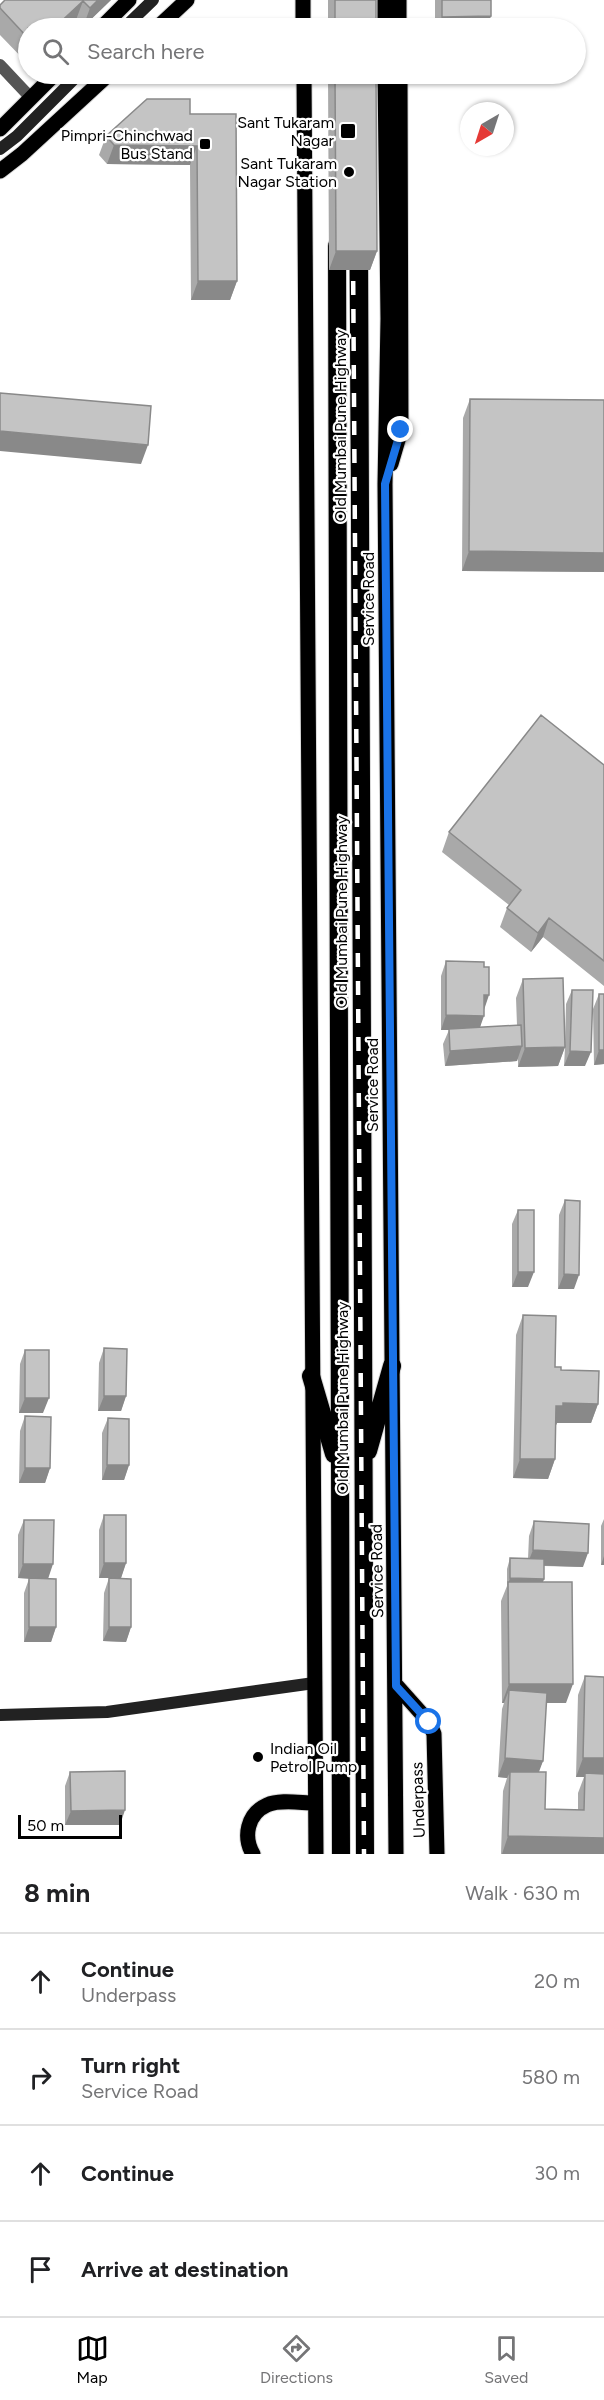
<!DOCTYPE html>
<meta charset="utf-8">
<style>
:root{--surface:#fff;--page:#f2f2f2;--text:#202124;--muted:#757577;--line:#e0e0e0;--accent:#000}
body{margin:0;font-family:Figtree,sans-serif;background:var(--page);color:var(--text)}
.compass{position:absolute;left:460px;top:102px;width:54px;height:54px;border-radius:50%;background:var(--surface);box-shadow:0 2px 4px #0004;rotate:219deg}
.scale{position:absolute;left:18px;bottom:15px;width:104px;box-sizing:border-box;padding-left:6px;border:3px solid #000;border-top:0;font-size:16px;line-height:21px;white-space:nowrap;color:#000;-webkit-text-stroke:4px #fff;paint-order:stroke}
.stop{position:absolute;width:18px;height:18px;margin:-14px;border:4px solid #1a73e8;border-radius:50%;background:#fff}
.stop.end{background:#1a73e8;border-color:#fff;box-shadow:0 2px 6px #0008}
.list{margin:0;padding:0;list-style:none}
h2{display:flex;justify-content:space-between;align-items:center;height:78px;margin:0;padding:0 24px;font-size:26px}
h2 small{font-size:20px;font-weight:400;color:var(--muted)}
.list li{display:grid;grid-template-columns:39px 1fr auto;gap:18px;align-items:center;box-sizing:border-box;height:96px;padding:0 24px;border-top:2px solid var(--line)}
.list b{display:block;font-size:22px;white-space:nowrap}
.list p{margin:0;font-size:20px;white-space:nowrap;color:var(--muted)}
.list em{font-size:20px;font-style:normal;color:var(--muted)}
.icon{flex:none;width:33px;height:33px;fill:none;stroke:currentColor;stroke-width:2;stroke-linecap:round;stroke-linejoin:round}
.map{position:relative;flex:none;width:604px;height:1854px;overflow:hidden}
.search{position:absolute;background:var(--surface);box-shadow:0 2px 4px #0004;left:18px;right:18px;top:18px;height:66px;display:flex;align-items:center;gap:15px;box-sizing:border-box;padding:0 21px;border-radius:33px;color:var(--muted);font-size:22px}
.sheet{height:462px;background:var(--surface)}
nav{display:flex;justify-content:space-around;align-items:center;box-sizing:border-box;height:84px;border-top:2px solid var(--line);background:var(--surface);font-size:16px;color:var(--muted)}
nav a{display:grid;justify-items:center;gap:3px}
nav .on{color:var(--accent)}
.map>svg:first-child{display:block}
</style>
<div class="map">
<svg width="604" height="1854" viewBox="0 0 604 1854">
<rect width="100%" height="100%" fill="#fff"/>
<g fill="none" stroke-linecap="round" stroke-linejoin="round">
<defs>
<path id="primary" d="M303,0V28
M385,0V28
M399,0V28
M101,28L129,0
M157,28L187,0
M304,74L316,1854
M385,74L388,319L385,484L396,1854
M0,129L55,74
M0,171L22,154L109,74
M391,464L401,430L400,74
M396,1685L429,1722L434,1734L437,1854
M253,1854C243,1837 247,1814 267,1805C280,1799 301,1803 315,1803"/>
<path id="highway" d="M337,246L341,1854
M359,246L365,1854
M311,1376L334,1454
M368,1451L392,1366"/>
</defs>
<use href="#primary" stroke="#dbdbdb" stroke-width="17"/>
<use href="#highway" stroke="#dbdbdb" stroke-width="20"/>
<path stroke="#555" stroke-width="12" d="M0,65L31,98"/>
<path stroke="#222" stroke-width="12" d="M124,28L153,0
M0,149L17,136L79,74
M0,1715L107,1712L314,1683"/>
<use href="#primary" stroke="#000" stroke-width="15"/>
<use href="#highway" stroke="#000" stroke-width="18"/>
<defs>
<path id="rail" d="M353,253L364,1854"/>
</defs>
<use href="#rail" stroke="#000" stroke-width="7"/>
<use href="#rail" stroke="#fff" stroke-width="4.5" stroke-dasharray="14" stroke-linecap="butt"/>
</g>
<path fill="#a9a9a9" d="M111,0L83,27L76,20L28,28V64L0,35V5Z
M328,0H376V28H328Z
M435,0H491V16L486,28H435Z
M328,74H376L377,251L370,270H329Z
M190,114L237,281L230,300H191L190,165L107,164L99,155L106,136Z
M470,399L604,400V572L462,571L463,418Z
M604,765V986L543,937L531,952L500,927L507,908L509,905L442,852L449,832Z
M446,961L484,1008L480,1028L517,1025L516,998L523,979L565,1043L566,1004L572,990L585,1066H564L565,1047L558,1066L518,1067V1058L517,1061L445,1066L443,1044L449,1030H441V976Z
M599,994L604,1064L594,1065L593,1009Z
M565,1200L574,1289H558L559,1215Z
M518,1210L528,1287H512V1224Z
M523,1315L555,1367L561,1370L598,1404L591,1423H557L556,1425L555,1459L548,1479L513,1478L516,1335Z
M104,1348L126,1396L121,1411H98L99,1363Z
M25,1350L43,1413H19L20,1364Z
M25,1416L50,1468L45,1483H19L20,1431Z
M108,1418L129,1465L124,1480H102V1433Z
M104,1515L126,1563L121,1578H99V1530Z
M604,1519V1565H601V1526Z
M24,1520L48,1579L56,1627L51,1642H24V1593L29,1579L18,1578V1535Z
M534,1521L583,1567L544,1566V1579L543,1582L566,1703H546L543,1761L538,1772L545,1809L578,1810V1793L584,1777H576L578,1695L585,1676L604,1854H501L503,1791L507,1778L498,1777L502,1709L504,1703H502L501,1601L507,1586V1569L510,1558L528,1559L529,1536Z
M109,1578L131,1627L126,1642L103,1641L104,1593Z
M70,1772L120,1825H65V1786Z"/>
<path fill="#898989" d="M98,0H111L83,27L90,8Z
M83,1L76,20L67,28H54Z
M491,16L486,28H438L442,17Z
M114,145L197,146L190,165L107,164Z
M336,251H377L370,270H329Z
M198,281H237L230,300H191Z
M0,431L148,445L141,464L0,451Z
M469,551L604,553V572L462,571Z
M549,918L543,937L531,952L538,933Z
M484,995H489L484,1010Z
M446,1015L484,1016L479,1030H441Z
M522,1046L517,1061L445,1066L450,1051Z
M565,1047L558,1066L518,1067L525,1048Z
M599,1050H604V1064L594,1065Z
M570,1051L591,1052L585,1066H564Z
M518,1272H534L528,1287H512Z
M564,1274L579,1275L574,1289H558Z
M104,1396H126L121,1411H98Z
M25,1398H49L43,1413H19Z
M563,1403L598,1404L591,1423H557L556,1425H549L556,1406Z
M520,1459H555L548,1479L513,1478Z
M107,1465H129L124,1480H102Z
M25,1468H50L45,1483H19Z
M533,1550L588,1553L583,1567L527,1565Z
M604,1556V1565H601Z
M104,1563H126L121,1578H99Z
M23,1564H53L48,1579L18,1578Z
M510,1578L544,1579L540,1589L508,1584Z
M29,1627H56L51,1642H24Z
M109,1627H131L126,1642L103,1641Z
M509,1684H573L566,1703H508L509,1690L504,1703H502Z
M505,1758L543,1761L536,1780L510,1772L507,1778L498,1777Z
M583,1758H604V1778L585,1773L584,1777H576Z
M125,1810L120,1825H65L71,1811Z
M508,1836L604,1838V1854H502Z"/>
<path fill="#c4c4c4" stroke="#898989" stroke-width="1.5" d="M5,0H98L90,8L83,1L54,28H28V38L0,8V5Z
M335,0H376V28H335Z
M442,0H491V16L442,17Z
M335,74H376L377,251H336Z
M147,99H190V114H236L237,281H198L197,146L114,145L106,136Z
M0,393L151,406L148,445L0,431Z
M470,399L604,400V553L469,551Z
M541,715L604,765V961L549,918L538,933L507,908L521,890L449,832Z
M446,961L484,962V967H489V995H484V1016L446,1015Z
M563,978L565,1047L525,1048L523,979Z
M572,990H593L591,1052L570,1051Z
M599,994H604V1050H599Z
M521,1025L522,1046L450,1051L449,1029Z
M565,1200L580,1201L579,1275L564,1274Z
M518,1210H534V1272H518Z
M523,1315L556,1316L555,1367H561V1370L599,1371L598,1404L563,1403V1406H556L555,1459H520Z
M104,1348L127,1349L126,1396H104Z
M25,1350H49V1398H25Z
M25,1416L51,1417L50,1468H25Z
M108,1418L129,1419V1465H107Z
M104,1515H126V1563H104Z
M24,1520H54L53,1564H23Z
M534,1521L589,1524L588,1553L533,1550Z
M510,1558L544,1559V1579L510,1578Z
M29,1578L56,1579V1627H29Z
M109,1578L131,1579V1627H109Z
M508,1582H572L573,1684H509Z
M585,1676L604,1677V1758H583Z
M509,1690L547,1693L543,1761L505,1758Z
M125,1771V1810L71,1811L70,1772Z
M510,1772H546L545,1809L584,1810L585,1773L604,1774V1838L508,1836Z"/>
<g fill="none" stroke-linecap="round" stroke-linejoin="round">
<path stroke="#1a73e8" stroke-width="8" d="M401,430L385,484L396,1686L429,1722"/>
</g>
<g fill="#000" stroke="#fff" stroke-width="2">
<rect x="340" y="123" width="16" height="16" rx="3"/>
<rect x="199" y="138" width="12" height="12" rx="3"/>
<circle cx="349" cy="172" r="6"/>
<circle cx="258" cy="1757" r="6"/>
</g>
<g text-anchor="middle" dominant-baseline="central" stroke-width="4.5" stroke-linejoin="round" paint-order="stroke">
<g font-size="16" fill="#000" stroke="#fff" text-anchor="end">
<text x="334" y="122">Sant Tukaram<tspan x="334" dy="18">Nagar</tspan></text>
<text x="193" y="135">Pimpri-Chinchwad<tspan x="193" dy="18">Bus Stand</tspan></text>
<text x="337" y="163">Sant Tukaram<tspan x="337" dy="18">Nagar Station</tspan></text>
<text x="270" y="1748" text-anchor="start">Indian Oil<tspan x="270" dy="18">Petrol Pump</tspan></text>
</g>
<g font-size="16" fill="#000" stroke="#fff">
<text transform="translate(340 426) rotate(-90)">Old Mumbai Pune Highway</text>
<text transform="translate(368 599) rotate(-90)">Service Road</text>
<text transform="translate(341 912) rotate(-90)">Old Mumbai Pune Highway</text>
<text transform="translate(372 1085) rotate(-90)">Service Road</text>
<text transform="translate(342 1398) rotate(-90)">Old Mumbai Pune Highway</text>
<text transform="translate(377 1571) rotate(-91)">Service Road</text>
<text transform="translate(418 1800) rotate(-92)">Underpass</text>
</g>
</g>
</svg>
<svg class="compass" viewBox="-18 -18 36 36"><path d="M0-13l5 13h-10z" fill="#e53935"/><path d="M0 13l5-13h-10z" fill="#757577"/></svg>
<div class="scale">50 m</div>
<div class="stop" style="left:429px;top:1722px"></div>
<div class="stop end" style="left:401px;top:430px"></div>
<div class="search"><svg class="icon" aria-label="search" viewBox="0 0 24 24"><circle cx="10" cy="10" r="6"/><path d="M15 15l6 6"/></svg>Search here</div>
</div>
<section class="sheet">
<h2>8 min<small>Walk · 630 m</small></h2>
<ul class="list">
<li><svg class="icon" aria-label="ahead" viewBox="0 0 24 24"><path d="M12 20V5M6 11l6-6 6 6"/></svg><div><b>Continue</b><p>Underpass</p></div><em>20 m</em></li>
<li><svg class="icon" aria-label="right" viewBox="0 0 24 24"><path d="M7 20v-9h11M14 6l5 5-5 5"/></svg><div><b>Turn right</b><p>Service Road</p></div><em>580 m</em></li>
<li><svg class="icon" aria-label="ahead" viewBox="0 0 24 24"><path d="M12 20V5M6 11l6-6 6 6"/></svg><div><b>Continue</b></div><em>30 m</em></li>
<li><svg class="icon" aria-label="arrive" viewBox="0 0 24 24"><path d="M6 21V4h12l-3 4 3 4H6"/></svg><div><b>Arrive at destination</b></div></li>
</ul>
</section>
<nav>
<a class="on"><svg class="icon" aria-label="map" viewBox="0 0 24 24"><path d="M3 6l6-2 6 2 6-2v14l-6 2-6-2-6 2zM9 4v14M15 6v14"/></svg>Map</a>
<a><svg class="icon" aria-label="directions" viewBox="0 0 24 24"><path d="M12 3l9 9-9 9-9-9zM9 14v-3h6M13 9l2 2-2 2"/></svg>Directions</a>
<a><svg class="icon" aria-label="saved" viewBox="0 0 24 24"><path d="M7 4h10v16l-5-4-5 4z"/></svg>Saved</a>
</nav>
